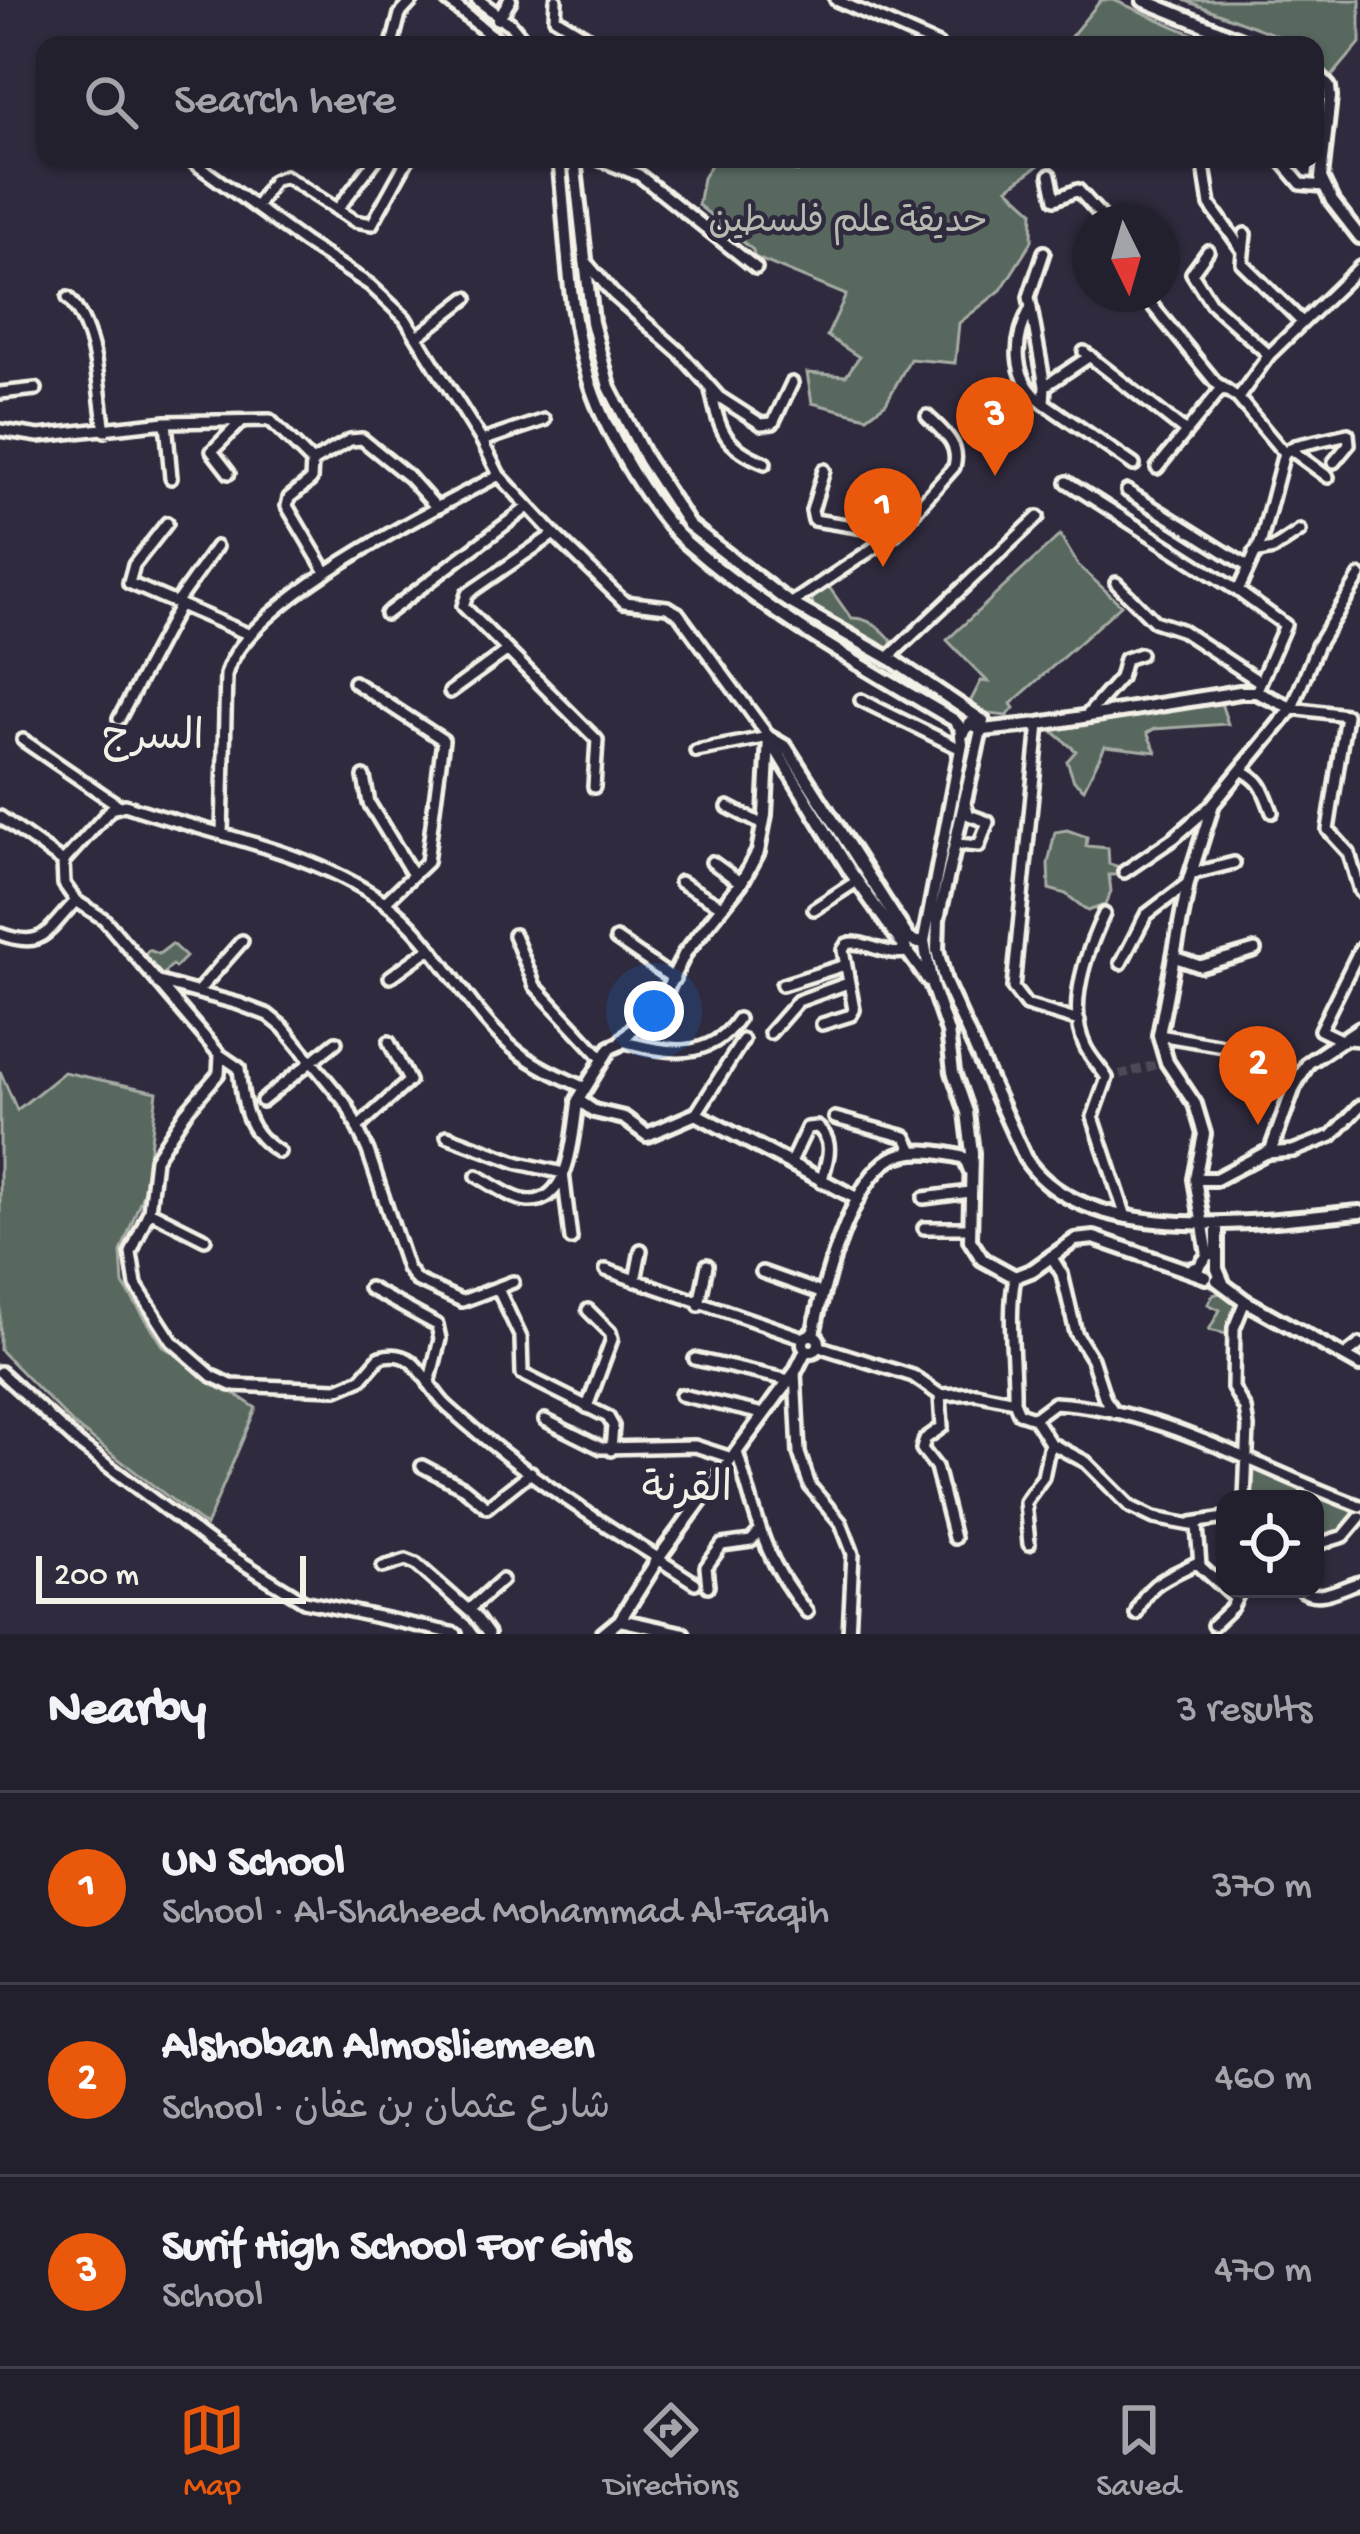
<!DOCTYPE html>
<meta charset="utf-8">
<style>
:root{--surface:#23202e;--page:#2f2d3a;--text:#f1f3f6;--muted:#a3a3aa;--line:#403e4a;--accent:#ea580c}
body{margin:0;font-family:"Gochi Hand","Playpen Sans Arabic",sans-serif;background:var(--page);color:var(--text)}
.controls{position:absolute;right:36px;bottom:36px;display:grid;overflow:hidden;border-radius:24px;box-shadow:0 3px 9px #0004}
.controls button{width:108px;height:108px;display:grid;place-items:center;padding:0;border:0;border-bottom:3px solid var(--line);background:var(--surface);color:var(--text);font:60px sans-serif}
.compass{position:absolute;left:1072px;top:204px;width:108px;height:108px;border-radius:50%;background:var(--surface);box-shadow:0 3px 9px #0004;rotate:175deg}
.scale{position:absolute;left:36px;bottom:30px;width:270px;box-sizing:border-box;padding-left:12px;border:6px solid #f4f1e8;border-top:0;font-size:33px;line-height:42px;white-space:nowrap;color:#f4f1e8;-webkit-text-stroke:9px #2f2a3d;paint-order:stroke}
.you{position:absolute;left:654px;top:1011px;width:42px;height:42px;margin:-30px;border:9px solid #fff;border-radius:50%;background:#1a73e8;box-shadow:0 0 0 18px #1a73e833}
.badge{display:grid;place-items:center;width:78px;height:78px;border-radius:50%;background:var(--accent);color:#fff;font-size:39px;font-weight:700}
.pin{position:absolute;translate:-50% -99px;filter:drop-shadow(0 3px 6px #0008)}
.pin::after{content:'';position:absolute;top:63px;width:42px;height:36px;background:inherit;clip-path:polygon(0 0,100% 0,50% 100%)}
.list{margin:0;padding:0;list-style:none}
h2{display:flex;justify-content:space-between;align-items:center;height:156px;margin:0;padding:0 48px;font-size:51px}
h2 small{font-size:39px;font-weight:400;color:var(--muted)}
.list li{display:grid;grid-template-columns:78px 1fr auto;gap:36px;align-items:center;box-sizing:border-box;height:192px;padding:0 48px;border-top:3px solid var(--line)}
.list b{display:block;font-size:45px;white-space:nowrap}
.list p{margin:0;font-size:39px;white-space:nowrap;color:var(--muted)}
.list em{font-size:39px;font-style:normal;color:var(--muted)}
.icon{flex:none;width:66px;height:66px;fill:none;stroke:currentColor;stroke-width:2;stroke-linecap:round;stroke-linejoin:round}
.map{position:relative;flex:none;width:1360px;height:1634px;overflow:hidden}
.search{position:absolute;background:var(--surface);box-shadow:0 3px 9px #0004;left:36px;right:36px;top:36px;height:132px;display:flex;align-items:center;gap:30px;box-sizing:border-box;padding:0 42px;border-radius:24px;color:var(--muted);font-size:45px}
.sheet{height:732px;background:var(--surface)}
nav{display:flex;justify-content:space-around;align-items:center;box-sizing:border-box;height:168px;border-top:3px solid var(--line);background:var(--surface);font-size:33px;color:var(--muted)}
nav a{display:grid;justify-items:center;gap:6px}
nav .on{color:var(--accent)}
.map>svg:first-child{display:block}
</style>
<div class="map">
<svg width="1360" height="1634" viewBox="0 0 1360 1634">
<rect width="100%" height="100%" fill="#2f2a3d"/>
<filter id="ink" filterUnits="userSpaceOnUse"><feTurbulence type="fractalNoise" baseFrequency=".00833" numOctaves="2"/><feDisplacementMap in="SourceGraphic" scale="24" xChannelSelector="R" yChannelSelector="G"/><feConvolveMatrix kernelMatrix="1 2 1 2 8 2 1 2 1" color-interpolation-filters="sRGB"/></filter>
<g filter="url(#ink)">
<path fill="#58685f" stroke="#a6aca4" stroke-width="3" d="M1101,0H1114L1206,40L1204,45H1064Z
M1184,0H1360V43L1328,81L1315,63V45H1302Z
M714,159H804L815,169L830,159H1047L1008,188L1033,211L1032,241L1001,290L959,323L955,363L910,359L886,403L867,417L812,403L807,373L846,376L859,357L827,336L846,295L754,257L753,250L698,205L703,178Z
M1060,535L1078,565L1121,605L1011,704L1014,708L1007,716L980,713L969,704L981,681L988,682L947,640Z
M829,587L851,618C867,617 882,628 892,641L888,651L874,650L813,610L812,598Z
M1220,700L1228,724L1154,729L1147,733L1156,752L1105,746L1084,789L1074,781L1067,761L1076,751L1051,730Z
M1067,830L1087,837L1086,846L1108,848L1109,864L1123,868L1124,875H1109L1111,891L1105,905L1088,911L1066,894L1049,889L1048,864L1055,832Z
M172,944L186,957L175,968L172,965L165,972V977L142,958L149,950L159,954Z
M0,1071L17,1110L64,1072L157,1092L145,1188L121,1252L123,1284L164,1347L256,1408L206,1526L74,1425L0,1350Z
M1223,1292L1237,1304L1231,1335L1209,1330L1220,1310L1208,1304L1213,1295Z
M1253,1467L1360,1504C1359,1528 1336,1536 1315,1542V1499H1248L1246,1492Z"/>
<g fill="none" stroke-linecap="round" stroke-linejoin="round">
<path stroke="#4d4857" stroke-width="9" stroke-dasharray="9 4.5" stroke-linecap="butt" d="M1107,1078L1167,1062"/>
<defs>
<path id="minor" d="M556,0L555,18L600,45
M836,0L938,45
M392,45L400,14L413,0
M189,159L304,242L370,285L405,318L482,441L499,475L554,534L624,602L667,607L678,613L769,737L696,751
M598,159L639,175L756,268
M789,159L797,164
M1203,159L1210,205L1243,251
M1280,159L1301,184L1324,186
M1050,175L1055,199L1078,190L1106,221L1125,222
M256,207L273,181L285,176L355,221L372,224L408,159
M337,210L376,159
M1245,234L1242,263L1302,322
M1208,251L1192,273L1211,303L1269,355
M1044,252L1029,297L1045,386
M585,261L613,294L679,352L719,397L761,424L773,423L792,383
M1143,294L1216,383L1238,398
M68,298C98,331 98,388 105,431
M1031,307C1013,341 1011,378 1044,403
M417,337L467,298
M1084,352L1186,432
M1090,356L1045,386L1044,403L1134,465
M711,390C720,431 723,446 765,463
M0,393L36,389
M166,422L171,478
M0,430L39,436L166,422L270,420L312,462L311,480L289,498L287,506L326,572
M482,441L544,420
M1290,449L1328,477
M1284,453L1295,446L1348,434L1349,444L1334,462
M312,462L350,440L362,439L409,477L437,508
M1157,468L1222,388
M824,470L812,511L814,520L896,533
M229,473L212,451L242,421
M1067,482L1238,591
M1127,491L1247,566
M167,523L134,565L129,583L250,635
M554,534L467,594L463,606L597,740L594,787
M1254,553L1273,549L1300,531
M1360,576L1317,646L1292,708L1346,715L1328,830L1349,853L1360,891
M1116,583L1154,621L1181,630L1260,682
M176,603L216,547
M792,603L896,533L954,467C961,444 942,431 927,416
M386,614L528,507
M888,658L1038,517
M354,682L443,740L427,862L385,902
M450,692L505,652
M1256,692L1285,625L1238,591L1261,541L1284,453L1238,398L1269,355L1360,267
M861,700L961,749
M1088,714L1120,678L1125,659L1140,654
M119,719L180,604
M1039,724L1013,988L1026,1005L1079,1021
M23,740L118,805
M1241,770C1262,780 1264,791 1272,812
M364,777L369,803L413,875
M728,807L763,825
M0,817L63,862L64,884L76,901L104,919L220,1055L219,1073L185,1113L155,1159L149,1211L131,1253L136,1285L172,1341L212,1376L231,1385L337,1389L361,1379L380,1357C419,1346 425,1387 448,1407C512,1465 585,1513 658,1558
M222,834L226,675C245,601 432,511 499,475
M957,844L979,846L988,822L969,815L964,801
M63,862L111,809L125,805C211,835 306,848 383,901C438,940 466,1011 518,1052C538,1067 561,1077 583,1087
M712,862L741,883
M1124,872L1174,838L1213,804
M1191,874L1234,863
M680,882L723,907
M814,909L857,881
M1104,914C1087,950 1066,1006 1085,1046C1090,1057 1100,1067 1107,1078L1093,1117L1126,1217
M0,934C45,950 46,931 76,901
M514,935L535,986L602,1058
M616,939L674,979
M1174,957L1200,966L1255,950
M1121,963L1146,915L1188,883
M390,977L429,949
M159,982L239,1004L268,1015L283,1027L347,1105L368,1151L407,1268L416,1280L462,1301L513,1282
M782,985L845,965
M198,991L242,941
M822,1024L851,1015L854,1010L843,950L847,944C863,939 883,956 906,952
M770,1033L798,1001L848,983
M1159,1035L1229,1047
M1347,1039L1360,1040
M622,1041C666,1053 709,1062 738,1019
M1343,1041L1320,1030L1360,949
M220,1055L239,1068C243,1104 245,1132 279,1152
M262,1101L336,1042
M696,1114L743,1040
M835,1118L906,1137L913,1151
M357,1128L409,1081L389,1042
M447,1136L519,1163L563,1173L571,1239
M1267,1153L1293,1151L1332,1136L1360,1106
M790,1164L807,1128L817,1127C836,1141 827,1162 821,1182
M477,1176C492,1184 511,1199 528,1201C572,1204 573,1129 578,1100
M924,1198L970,1192
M149,1211L205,1239
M924,1228H969
M1051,1256L1062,1274L1076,1333L1092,1359L1105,1399L1114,1412
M606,1270L804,1338
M762,1272L821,1293
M635,1281L641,1250
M369,1288L437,1325L440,1339L429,1384
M498,1289L521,1338L522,1374L608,1417L613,1426L611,1450
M699,1305L707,1265
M818,1346L913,1376L940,1395L976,1393L1014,1401L1019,1413L1034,1418
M1346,1355L1360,1344
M695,1359L789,1380
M0,1372L79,1444L212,1544L304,1601L456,1634
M795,1372L799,1453L810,1486L841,1523L853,1554L849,1634
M681,1395L763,1414
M940,1395L942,1427L925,1439L922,1449L936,1467L954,1538
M1014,1401C1015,1360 1007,1318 1015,1277
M587,1407L612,1339L610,1332L588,1310
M1034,1418L1054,1403C1163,1409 1259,1469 1360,1506
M1034,1418L1050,1443L1086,1462L1131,1507L1154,1518L1197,1526L1200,1566L1236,1599
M545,1420L601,1448L695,1446L732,1458
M737,1452C757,1517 761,1556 807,1612
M422,1466L464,1488L487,1507L531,1472
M1245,1499L1248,1427L1245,1409L1233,1388L1234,1328L1245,1301
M1192,1523L1225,1518
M1029,1544L1025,1502L1043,1477L1050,1443
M1315,1545L1344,1536L1360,1517
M658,1559L695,1583
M383,1567L406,1560L416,1564L475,1616L488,1634
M708,1586L706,1567L722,1545L751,1541L759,1532
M1300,1589C1318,1603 1341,1588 1360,1582
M468,1610L502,1580
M1136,1614C1146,1582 1171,1576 1198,1562
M1213,1625L1232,1607L1241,1589"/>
<path id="major" d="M448,0L503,45
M478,0L510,24L527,45
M1143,0L1253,45
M498,19L510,0
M1315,72L1329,87L1330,97L1321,178L1332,201L1360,237
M559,159C568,235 567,322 594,395C610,438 652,512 686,542C767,613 862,666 954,720L960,727L962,744L924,941L932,986L948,1032L953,1072L967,1112L972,1153L970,1240L982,1259L1015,1277L1033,1270L1075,1240L1094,1238L1206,1277
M574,159L592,322L609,387L646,459L689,525L784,599L894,661L983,721L938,919L937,950L945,982L1025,1158C1086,1251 1266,1220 1360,1212
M964,733L970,723L983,730L1039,724L1240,692H1256L1292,708L1213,804L1188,883L1159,1035L1167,1062L1195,1104L1204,1134L1195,1179L1208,1255L1199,1267L1190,1270
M769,737L765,815L758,852L741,883L685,953L664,995L619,1044L610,1048L578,1100L594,1111L624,1118L647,1135L696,1114L858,1199
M769,737L786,747L909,939L919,943L924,941
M770,740L850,871L928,980
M1195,1179H1216L1271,1150L1294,1087L1308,1063L1360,1028
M1217,1224V1269L1223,1283
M1217,1280L1245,1301L1360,1365
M803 1343a8 8 0 1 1 16 0a8 8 0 1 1-16 0Z
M813,1335C822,1290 850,1181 892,1158C914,1147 942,1152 965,1158L970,1171
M620,1620L683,1634
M603,1634L620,1620L658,1559L795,1372L806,1350"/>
</defs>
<use href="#minor" stroke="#f4f1e8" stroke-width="18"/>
<use href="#major" stroke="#f4f1e8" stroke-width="20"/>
<use href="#minor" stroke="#2f2a3d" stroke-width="9"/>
<use href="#major" stroke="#2f2a3d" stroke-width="10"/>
</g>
</g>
<g text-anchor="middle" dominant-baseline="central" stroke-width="9" stroke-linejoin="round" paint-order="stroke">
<g font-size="36" fill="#b6bab1" stroke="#2f2a3d">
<text x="848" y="224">حديقة علم فلسطين</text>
</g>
<g font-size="42" fill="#f4f1e8" stroke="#2f2a3d">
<text x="153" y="740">السرج</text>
<text x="687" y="1492">القرنة</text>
</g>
</g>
</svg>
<div class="controls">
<button><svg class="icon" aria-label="locate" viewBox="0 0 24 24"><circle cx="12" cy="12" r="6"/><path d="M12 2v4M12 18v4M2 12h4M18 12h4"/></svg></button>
</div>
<svg class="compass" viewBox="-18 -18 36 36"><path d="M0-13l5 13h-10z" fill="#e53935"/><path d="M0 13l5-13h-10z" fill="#a3a3aa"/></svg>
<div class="scale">200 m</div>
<div class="you"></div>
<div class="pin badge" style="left:883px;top:567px">1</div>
<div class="pin badge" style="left:1258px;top:1125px">2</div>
<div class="pin badge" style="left:995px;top:476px">3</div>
<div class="search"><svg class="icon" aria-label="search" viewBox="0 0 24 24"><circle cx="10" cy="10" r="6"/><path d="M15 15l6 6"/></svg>Search here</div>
</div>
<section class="sheet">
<h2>Nearby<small>3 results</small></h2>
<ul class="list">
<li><span class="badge">1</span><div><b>UN School</b><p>School · Al-Shaheed Mohammad Al-Faqih</p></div><em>370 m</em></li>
<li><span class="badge">2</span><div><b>Alshoban Almosliemeen</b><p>School · شارع عثمان بن عفان</p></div><em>460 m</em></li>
<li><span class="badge">3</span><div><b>Surif High School For Girls</b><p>School</p></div><em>470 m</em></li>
</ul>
</section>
<nav>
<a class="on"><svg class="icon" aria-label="map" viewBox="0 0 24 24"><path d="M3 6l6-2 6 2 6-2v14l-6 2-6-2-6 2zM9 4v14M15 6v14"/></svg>Map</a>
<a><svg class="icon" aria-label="directions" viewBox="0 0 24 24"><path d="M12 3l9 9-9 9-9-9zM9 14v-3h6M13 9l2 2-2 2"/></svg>Directions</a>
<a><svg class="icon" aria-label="saved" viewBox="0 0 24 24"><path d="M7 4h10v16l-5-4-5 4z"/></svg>Saved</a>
</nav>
